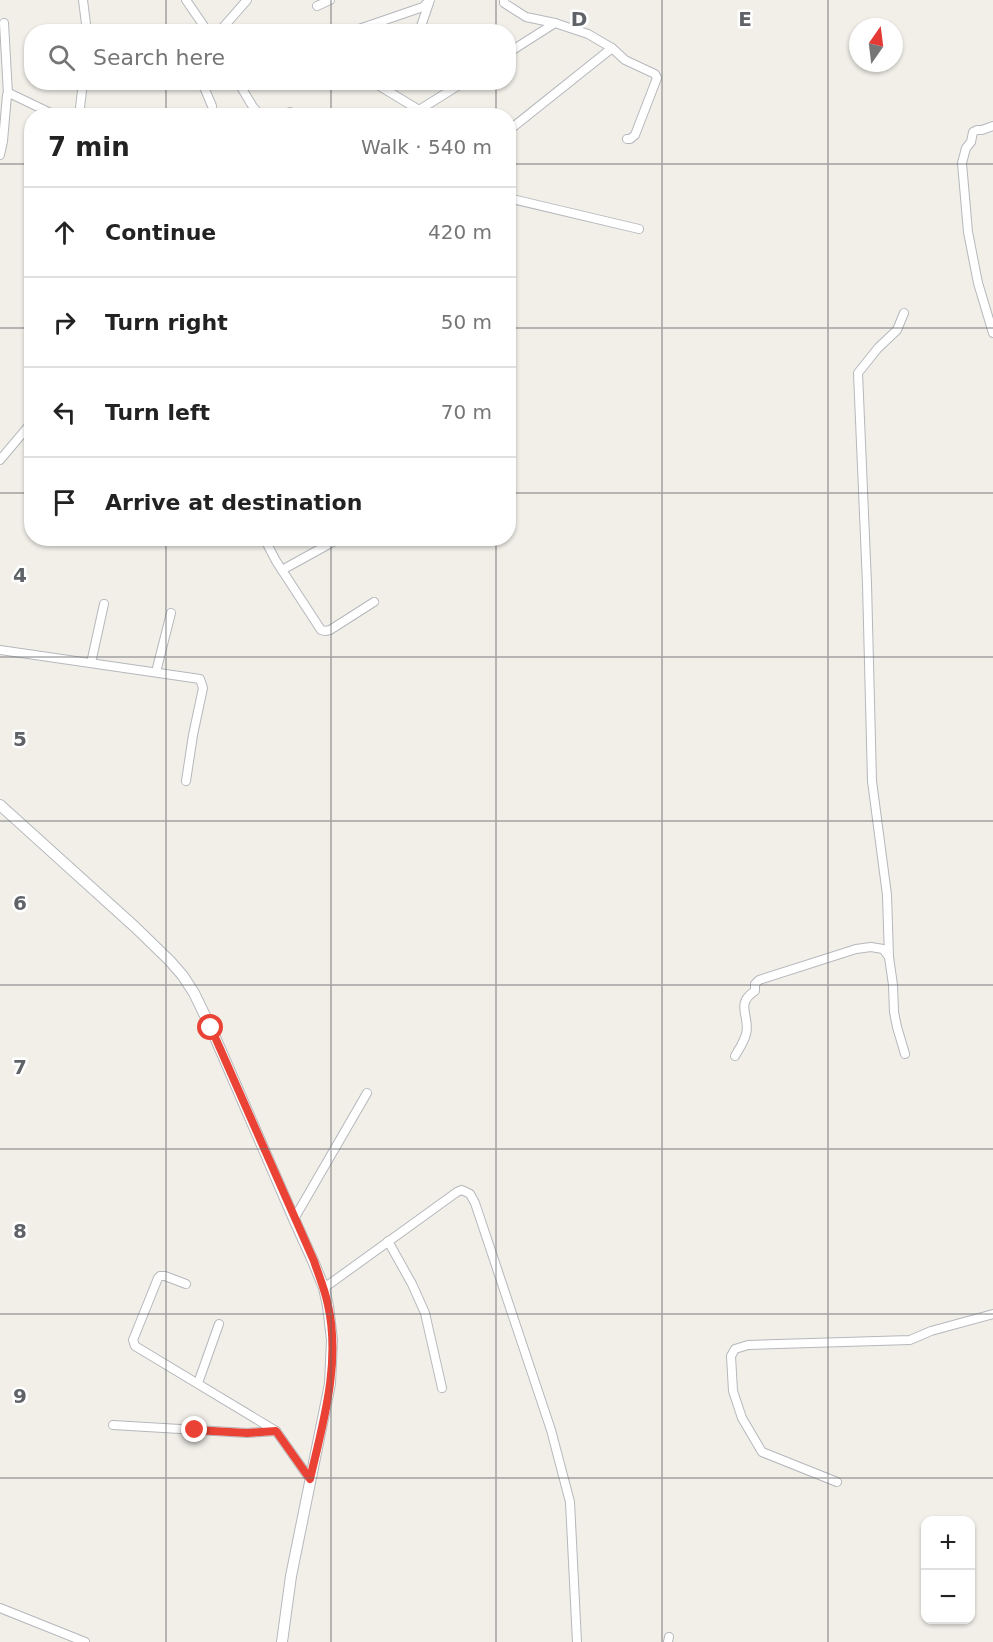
<!DOCTYPE html>
<html lang="en">
<head>
<meta charset="utf-8">
<style>
	body { margin:0; font-family:"DejaVu Sans",sans-serif; background:#f2f2f2; color:#222 }
	.controls { position:absolute; right:18px; bottom:18px; display:grid; overflow:hidden; border-radius:12px; box-shadow:0 2px 4px #0004 }
	.controls button { width:54px; height:54px; display:grid; place-items:center; padding:0; border:0; border-bottom:2px solid #e0e0e0; background:#fff; color:#222; font:30px sans-serif }
	.compass { position:absolute; left:849px; top:18px; width:54px; height:54px; border-radius:50%; background:#fff; box-shadow:0 2px 4px #0004; rotate:14deg }
	.stop { position:absolute; width:18px; height:18px; margin:-14px; border:4px solid #ea4335; border-radius:50%; background:#fff }
	.stop.end { background:#ea4335; border-color:#fff; box-shadow:0 2px 6px #0008 }
	.list { margin:0; padding:0; list-style:none }
	h2 { display:flex; justify-content:space-between; align-items:center; height:78px; margin:0; padding:0 24px; font-size:26px }
	h2 small { font-size:20px; font-weight:400; color:#767676 }
	.list li { display:grid; grid-template-columns:39px 1fr auto; gap:18px; align-items:center; box-sizing:border-box; height:90px; padding:0 24px; border-top:2px solid #e0e0e0 }
	.list b { display:block; font-size:22px; white-space:nowrap }
	.list em { font-size:20px; font-style:normal; color:#767676 }
	.icon { flex:none; width:33px; height:33px; fill:none; stroke:currentColor; stroke-width:2; stroke-linecap:round; stroke-linejoin:round }
	.map { position:relative; flex:none; width:993px; height:1642px; overflow:hidden }
	.search { position:absolute; background:#fff; box-shadow:0 2px 4px #0004; left:24px; top:24px; width:492px; height:66px; display:flex; align-items:center; gap:15px; box-sizing:border-box; padding:0 21px; border-radius:24px; color:#767676; font-size:22px }
	.panel { position:absolute; background:#fff; box-shadow:0 2px 4px #0004; left:24px; top:108px; width:492px; height:438px; border-radius:24px }
	.map>svg:first-child { display:block }
</style>
</head>
<body>
<div class="map">
<svg width="993" height="1642" viewBox="0 0 993 1642">
	<rect width="100%" height="100%" fill="#f1efe8"/>
	<g fill="none" stroke-linecap="round" stroke-linejoin="round">
		<g stroke="#b5b8bc" stroke-width="10">
			<g id="minor">
				<path d="M83 0 87 32"/>
				<path d="M186 0 208 32"/>
				<path d="M504 0V3L526 17 555 23 588 34 612 48 625 60 655 74 657 78 635 135 630 139H627"/>
				<path d="M317 6 330 0"/>
				<path d="M4 23 8 94"/>
				<path d="M219 32 247 0"/>
				<path d="M350 32 423 7 430 0"/>
				<path d="M419 32 429 3"/>
				<path d="M508 53 555 23"/>
				<path d="M209 82 205 84 204 87 212 106"/>
				<path d="M238 82 253 107 261 116"/>
				<path d="M373 82 419 110 464 82"/>
				<path d="M79 116 83 82"/>
				<path d="M284 116 290 112 298 116"/>
				<path d="M993 126 982 130H977L973 132 971 142 966 148 962 163 968 232 978 283 993 333"/>
				<path d="M508 131 612 48"/>
				<path d="M0 155 3 141 7 95 11 94 57 116"/>
				<path d="M508 198 639 229"/>
				<path d="M0 460 32 422"/>
				<path d="M264 538 276 561 321 630 325 631 330 630 374 602"/>
				<path d="M282 570 340 538"/>
				<path d="M0 650 200 679 203 688 193 735 186 781"/>
				<path d="M91 663 104 604"/>
				<path d="M156 672 171 613"/>
				<path d="M889 957 887 895 872 781 867 584 858 373 878 348 897 330 904 313"/>
				<path d="M735 1056C739 1049 744 1042 746 1034 751 1017 734 1004 755 991V984L759 980 856 949 871 947 883 949 889 957 893 985 894 1012 897 1027 905 1054"/>
				<path d="M294 1219 367 1093"/>
				<path d="M388 1241 412 1284 425 1313 442 1388"/>
				<path d="M186 1284 165 1276H160L158 1278 133 1340 135 1346 276 1431 310 1479"/>
				<path d="M324 1288 457 1192 462 1190 470 1194 475 1203 551 1430 570 1502 577 1642"/>
				<path d="M198 1383 219 1324"/>
				<path d="M113 1425 247 1433 276 1431"/>
				<path d="M837 1482 762 1452 742 1418 733 1391 731 1356 735 1349 748 1345 910 1340 931 1331 993 1314"/>
				<path d="M0 1608 85 1642"/>
				<path d="M668 1642 669 1637"/>
			</g>
		</g>
		<g stroke="#b5b8bc" stroke-width="12">
			<path id="tertiary" d="M0 805 135 927 170 961 183 976 194 993 211 1028 294 1219 313 1261 324 1288 328 1306 332 1340 330 1384 291 1576 282 1642"/>
		</g>
		<use href="#minor" stroke="#fff" stroke-width="8"/>
		<use href="#tertiary" stroke="#fff" stroke-width="10"/>
	</g>
	<g fill="none" stroke-linecap="round" stroke-linejoin="round">
		<path stroke="#ea4335" stroke-width="8" d="M195 1430 247 1433 276 1431 310 1479C323 1423 341 1363 328 1305 325 1290 319 1276 314 1261L211 1028"/>
	</g>
	<path fill="none" stroke="#5f6368" stroke-width="1.5" stroke-opacity="0.55" d="M166 0V32M331 0V32M496 0V32M662 0V1642M828 0V1642M166 82V116M331 82V116M496 82V116M0 164H32M508 164H993M0 328H32M508 328H993M0 493H32M508 493H993M166 538V1642M331 538V1642M496 538V1642M0 657H993M0 821H993M0 985H993M0 1149H993M0 1314H993M0 1478H993"/>
	<g font-size="20" text-anchor="middle" font-weight="bold" fill="#5f6368" stroke="#fff" stroke-width="5" stroke-linejoin="round" paint-order="stroke">
		<text x="579" y="26">D</text>
		<text x="745" y="26">E</text>
		<text x="20" y="582">4</text>
		<text x="20" y="746">5</text>
		<text x="20" y="910">6</text>
		<text x="20" y="1074">7</text>
		<text x="20" y="1238">8</text>
		<text x="20" y="1403">9</text>
	</g>
</svg>
<div class="controls">
<button>+</button>
<button>−</button>
</div>
<svg class="compass" viewBox="-18 -18 36 36"><path d="M0-13l5 13h-10z" fill="#e53935"/><path d="M0 13l5-13h-10z" fill="#767676"/></svg>
<div class="stop" style="left:211px;top:1028px"></div>
<div class="stop end" style="left:195px;top:1430px"></div>
<div class="search"><svg class="icon" aria-label="search" viewBox="0 0 24 24"><circle cx="10" cy="10" r="6"/><path d="M15 15l6 6"/></svg>Search here</div>
<section class="panel">
<h2>7 min<small>Walk · 540 m</small></h2>
<ul class="list">
<li><svg class="icon" aria-label="ahead" viewBox="0 0 24 24"><path d="M12 20V5M6 11l6-6 6 6"/></svg><div><b>Continue</b></div><em>420 m</em></li>
<li><svg class="icon" aria-label="right" viewBox="0 0 24 24"><path d="M7 20v-9h11M14 6l5 5-5 5"/></svg><div><b>Turn right</b></div><em>50 m</em></li>
<li><svg class="icon" aria-label="left" viewBox="0 0 24 24"><path d="M17 20v-9H6M10 6l-5 5 5 5"/></svg><div><b>Turn left</b></div><em>70 m</em></li>
<li><svg class="icon" aria-label="arrive" viewBox="0 0 24 24"><path d="M6 21V4h12l-3 4 3 4H6"/></svg><div><b>Arrive at destination</b></div></li>
</ul>
</section>
</div>
</body>
</html>
